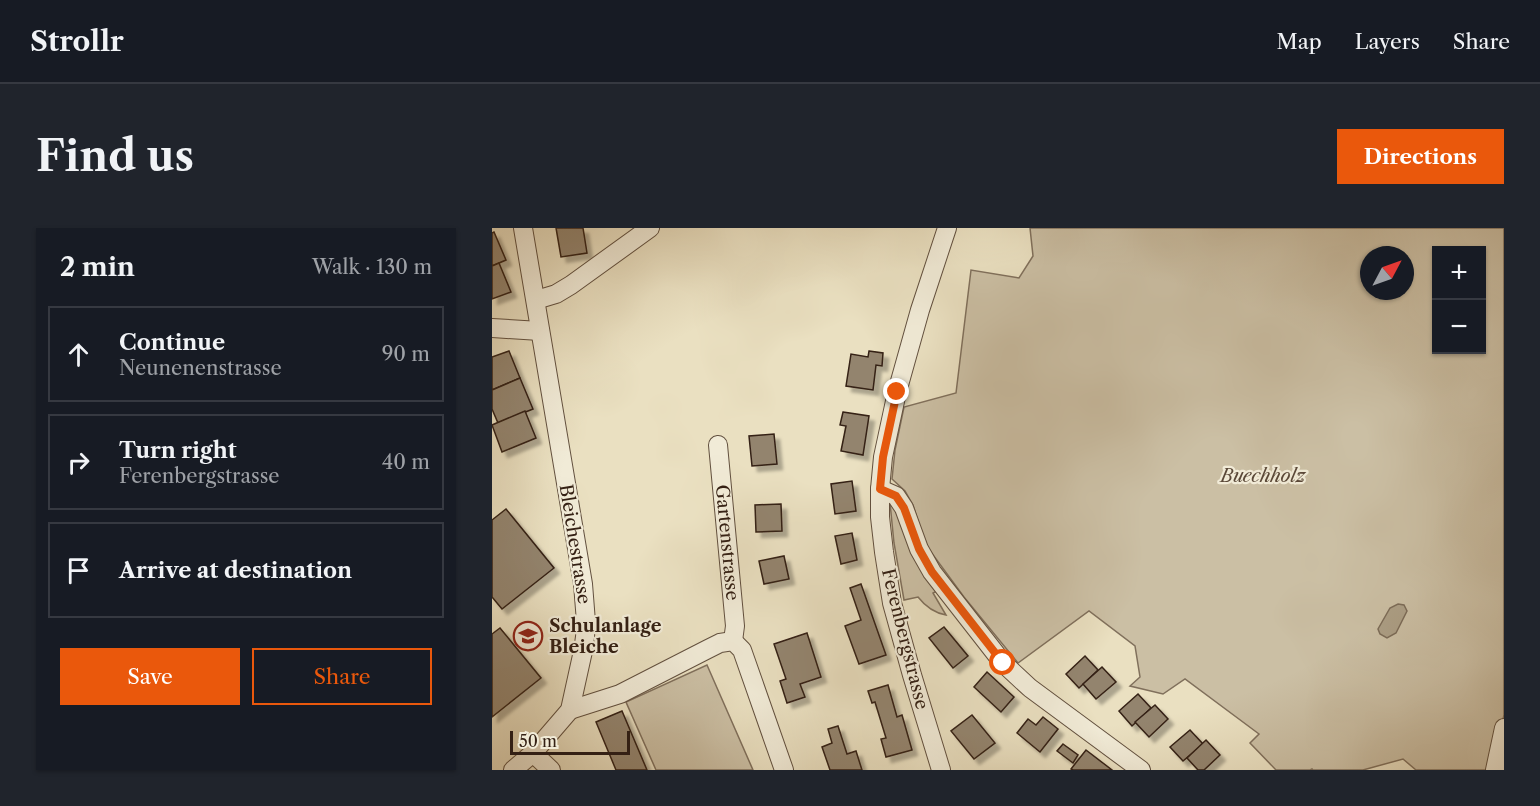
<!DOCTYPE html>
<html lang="en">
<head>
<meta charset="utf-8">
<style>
	body { margin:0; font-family:"Libre Caslon Text",serif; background:#20242c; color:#f1f3f6 }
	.controls { position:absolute; right:18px; top:18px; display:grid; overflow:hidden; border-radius:0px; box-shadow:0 2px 4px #0004 }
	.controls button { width:54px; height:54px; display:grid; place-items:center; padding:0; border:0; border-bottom:2px solid #363941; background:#171b24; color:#f1f3f6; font:30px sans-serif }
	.compass { position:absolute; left:868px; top:18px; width:54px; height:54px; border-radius:50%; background:#171b24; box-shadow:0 2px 4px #0004; rotate:49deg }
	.scale { position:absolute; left:18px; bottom:15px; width:120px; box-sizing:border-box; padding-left:6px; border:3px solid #342014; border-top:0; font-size:16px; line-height:21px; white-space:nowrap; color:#342014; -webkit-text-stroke:4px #f1ebd7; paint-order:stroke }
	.stop { position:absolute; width:18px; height:18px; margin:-14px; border:4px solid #ea580c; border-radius:50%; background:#fff }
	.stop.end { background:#ea580c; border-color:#fff; box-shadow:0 2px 6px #0008 }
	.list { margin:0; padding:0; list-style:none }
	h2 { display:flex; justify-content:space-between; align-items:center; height:78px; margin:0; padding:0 24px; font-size:26px }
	h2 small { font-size:20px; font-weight:400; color:#9ea1a6 }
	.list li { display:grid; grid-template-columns:39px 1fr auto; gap:18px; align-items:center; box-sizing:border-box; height:96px; margin:0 12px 12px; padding:0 12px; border:2px solid #363941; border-radius:0px }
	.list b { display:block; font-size:22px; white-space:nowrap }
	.list p { margin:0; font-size:20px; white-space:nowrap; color:#9ea1a6 }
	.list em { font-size:20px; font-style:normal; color:#9ea1a6 }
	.actions { display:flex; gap:12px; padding:18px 24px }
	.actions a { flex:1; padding:14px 0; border:2px solid #ea580c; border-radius:0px; text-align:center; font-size:21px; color:#ea580c }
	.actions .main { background:#ea580c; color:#fff }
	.icon { flex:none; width:33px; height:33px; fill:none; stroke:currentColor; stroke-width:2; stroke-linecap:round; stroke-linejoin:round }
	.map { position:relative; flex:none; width:1012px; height:542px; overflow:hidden; border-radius:0px }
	header { display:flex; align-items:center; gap:36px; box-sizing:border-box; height:84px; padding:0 30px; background:#171b24; border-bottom:2px solid #363941 }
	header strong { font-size:28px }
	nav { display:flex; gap:33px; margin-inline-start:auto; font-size:21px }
	.intro { display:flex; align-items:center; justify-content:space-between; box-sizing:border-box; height:144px; padding:0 36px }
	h1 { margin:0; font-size:42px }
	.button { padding:15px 27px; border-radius:0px; background:#ea580c; color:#fff; font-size:21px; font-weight:700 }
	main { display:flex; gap:36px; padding:0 36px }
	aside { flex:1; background:#171b24; border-radius:0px; box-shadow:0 2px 4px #0004 }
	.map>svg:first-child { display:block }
</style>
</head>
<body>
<header>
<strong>Strollr</strong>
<nav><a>Map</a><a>Layers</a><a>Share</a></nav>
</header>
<div class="intro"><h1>Find us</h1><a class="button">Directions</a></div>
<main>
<aside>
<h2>2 min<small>Walk · 130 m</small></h2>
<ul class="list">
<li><svg class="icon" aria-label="ahead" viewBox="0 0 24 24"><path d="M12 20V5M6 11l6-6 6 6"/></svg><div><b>Continue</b><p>Neunenenstrasse</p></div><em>90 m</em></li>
<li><svg class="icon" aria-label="right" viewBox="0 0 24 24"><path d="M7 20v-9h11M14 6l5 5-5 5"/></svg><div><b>Turn right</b><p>Ferenbergstrasse</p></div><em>40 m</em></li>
<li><svg class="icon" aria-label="arrive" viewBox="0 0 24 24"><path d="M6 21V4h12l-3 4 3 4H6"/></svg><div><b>Arrive at destination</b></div></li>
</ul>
<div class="actions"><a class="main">Save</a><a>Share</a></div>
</aside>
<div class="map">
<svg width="1012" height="542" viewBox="0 0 1012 542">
	<defs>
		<filter id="shadow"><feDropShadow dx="5.5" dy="5.5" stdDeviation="1.5" flood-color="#0004"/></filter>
	</defs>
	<rect width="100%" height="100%" fill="#eae0c1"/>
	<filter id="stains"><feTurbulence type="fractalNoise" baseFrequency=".00333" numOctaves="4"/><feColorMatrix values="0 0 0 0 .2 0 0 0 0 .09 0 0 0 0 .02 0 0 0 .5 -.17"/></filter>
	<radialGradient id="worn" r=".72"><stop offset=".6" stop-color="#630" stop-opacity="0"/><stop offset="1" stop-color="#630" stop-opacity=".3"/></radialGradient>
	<g fill="#cbbfa4" stroke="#80705c" stroke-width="1.5" fill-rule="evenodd">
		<path d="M538 0H1012V487L1000 542H924L911 531 871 542H821L820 541 818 542H784L758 515 767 506 693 451 671 466 638 458 648 449 643 418 597 383 526 435 472 369 433 316 421 277 413 263 400 251 403 222 412 179 464 165 479 42 527 50 541 28ZM945 22H990V122H945ZM877 27H913V63H877Z"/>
		<path d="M398 275 403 277 445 363 441 365 454 387C443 385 433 378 426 369L412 372 402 315Z"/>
		<path d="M215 437 261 542H164L134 474Z"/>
	</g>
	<path fill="#ac9f86" stroke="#7c6c58" stroke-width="1.5" d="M906 376 912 377 915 383 904 405 895 410 888 406 886 401 898 380Z"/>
	<g fill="#93846e" stroke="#342014" stroke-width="1.5" filter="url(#shadow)">
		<path d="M64 0H91L95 25 69 29Z"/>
		<path d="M2 4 14 32 0 38V5Z"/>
		<path d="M7 35 19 64 0 71V38Z"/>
		<path d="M17 123 28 150 0 162V129Z"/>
		<path d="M377 123 391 125 390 138 384 137 381 162 354 158 359 126 376 129Z"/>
		<path d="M28 150 41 181 6 195 0 181V162Z"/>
		<path d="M33 183 44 210 10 224 0 197Z"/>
		<path d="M351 184 377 188 371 227 349 223 354 198 348 197Z"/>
		<path d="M282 206 285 236 260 238 257 208Z"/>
		<path d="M360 253 364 283 343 286 339 256Z"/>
		<path d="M289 276 290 303 264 304 263 277Z"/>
		<path d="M14 281 62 340 10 381 0 369V292Z"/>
		<path d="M360 305 365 332 349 336 343 308Z"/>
		<path d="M292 328 297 351 272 356 267 333Z"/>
		<path d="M369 356 394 427 367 436 353 398 369 392 358 360Z"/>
		<path d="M452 399 476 428 461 440 437 410Z"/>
		<path d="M8 400 49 450 0 489V406Z"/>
		<path d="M315 405 329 449 308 456 313 469 295 475 288 453 294 451 282 416Z"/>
		<path d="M593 428 606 442 587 460 574 446Z"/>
		<path d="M610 439 624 454 604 471 591 456Z"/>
		<path d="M495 444 522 469 509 484 482 459Z"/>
		<path d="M396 457 405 489 410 487 420 522 394 529 389 511 394 510 383 474 380 475 376 463Z"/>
		<path d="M646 466 659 480 640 498 627 483Z"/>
		<path d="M663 477 676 491 657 509 643 494Z"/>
		<path d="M130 483 155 542H124L104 494Z"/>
		<path d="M480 487 503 515 482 531 459 503Z"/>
		<path d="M551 489 566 501 548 524 525 505 536 491 544 497Z"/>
		<path d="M346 498 355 526 364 523 370 542H338L330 519 340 515 336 501Z"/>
		<path d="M698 502 711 516 691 533 678 519Z"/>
		<path d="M714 512 728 527 712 542H706L695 530Z"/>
		<path d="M571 516 586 527 581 535 565 523Z"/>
		<path d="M594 522 620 542H581L579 541Z"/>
	</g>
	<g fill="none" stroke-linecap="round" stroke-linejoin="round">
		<g stroke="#62503f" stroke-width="20">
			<g id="minor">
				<path d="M44 72 64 66 79 57 158 0"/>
				<path d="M0 100 48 103"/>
				<path id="s1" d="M226 217 243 398 241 413"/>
				<path d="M388 261 404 268 412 280 427 321 440 344 511 435 538 460 649 542"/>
				<path d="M78 482 128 466 216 421 228 415 241 413 250 422 292 542"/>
				<path d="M41 525 59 542"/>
				<path d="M21 542 41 525 78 482 91 423 93 409 94 394 91 356 31 0"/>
				<path d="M449 542 420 447 400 375 392 324 388 289V261L391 229 405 164 428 82 455 0"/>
				<path d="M1003 542 1012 500"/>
			</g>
		</g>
		<use href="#minor" stroke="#f1ebd7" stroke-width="18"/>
	</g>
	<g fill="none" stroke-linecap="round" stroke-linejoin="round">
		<path stroke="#ea580c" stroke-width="8" d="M405 164 391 229 388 261 404 268 412 280 427 321 440 344 511 435"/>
	</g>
	<defs>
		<g id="school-ring" transform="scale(1.5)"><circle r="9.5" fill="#f1ebd7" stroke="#8f2418" stroke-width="1.5"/><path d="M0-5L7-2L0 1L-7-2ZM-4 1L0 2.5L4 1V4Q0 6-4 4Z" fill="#8f2418"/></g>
	</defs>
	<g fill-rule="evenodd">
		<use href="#school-ring" x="36" y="408"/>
	</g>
	<g text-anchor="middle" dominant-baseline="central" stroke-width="4.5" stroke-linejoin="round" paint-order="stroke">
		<g font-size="18" font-style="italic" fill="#5a4838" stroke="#f1ebd7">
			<text x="771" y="248">Buechholz</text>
		</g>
		<g font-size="18" fill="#342014" stroke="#f1ebd7">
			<text stroke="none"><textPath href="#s1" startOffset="98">Gartenstrasse</textPath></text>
			<text transform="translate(83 316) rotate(81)">Bleichestrasse</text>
			<text transform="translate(413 411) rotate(76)">Ferenbergstrasse</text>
		</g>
		<g font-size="18" font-weight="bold" fill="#342014" stroke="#f1ebd7" text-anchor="start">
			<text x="57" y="398">Schulanlage<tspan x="57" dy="21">Bleiche</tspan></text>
		</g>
	</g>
	<rect width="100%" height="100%" filter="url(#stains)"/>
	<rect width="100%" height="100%" fill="url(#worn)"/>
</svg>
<div class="controls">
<button>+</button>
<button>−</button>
</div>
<svg class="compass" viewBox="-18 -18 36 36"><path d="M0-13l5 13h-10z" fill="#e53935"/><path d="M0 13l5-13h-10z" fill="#9ea1a6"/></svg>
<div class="scale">50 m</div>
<div class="stop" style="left:511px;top:435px"></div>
<div class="stop end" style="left:405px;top:164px"></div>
</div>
</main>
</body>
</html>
